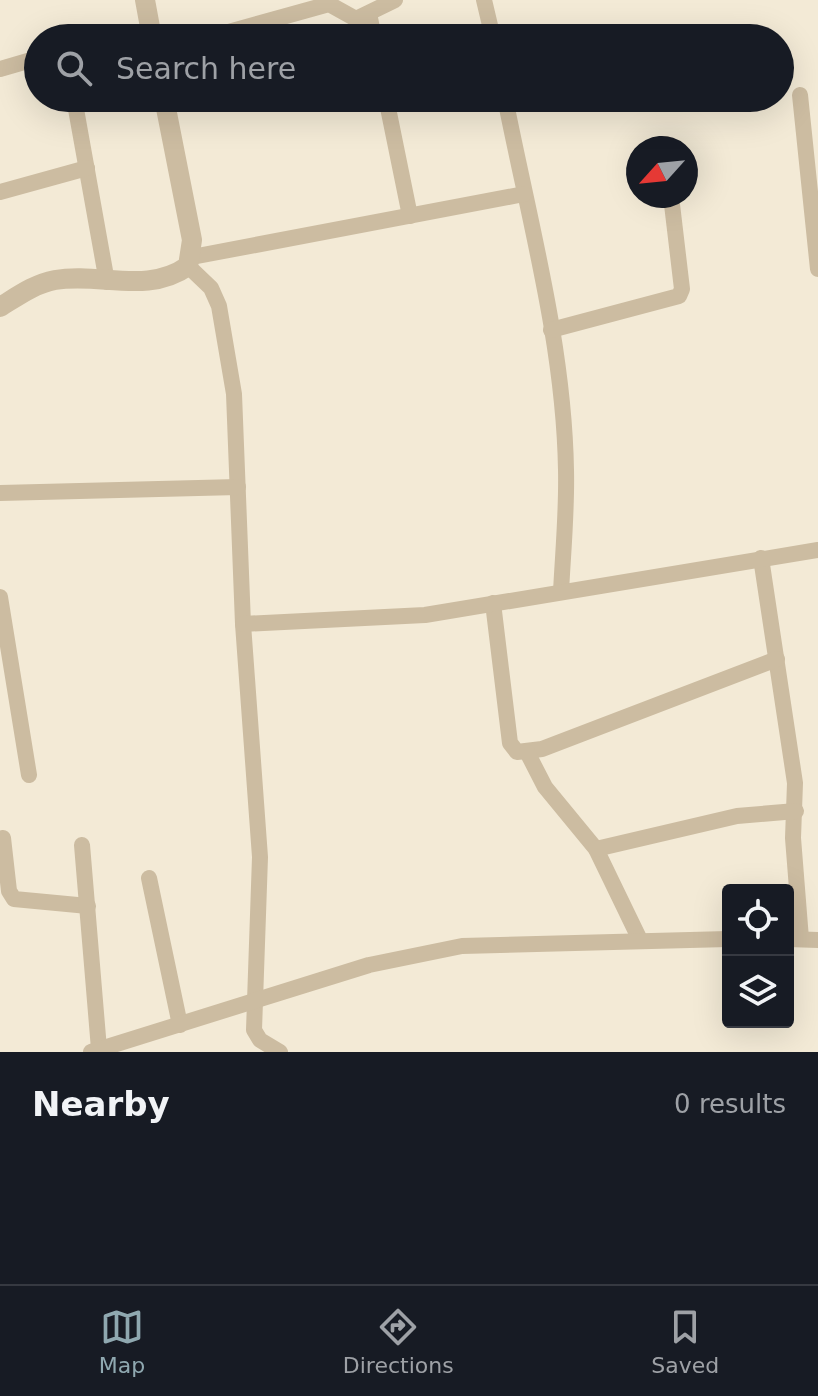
<!DOCTYPE html>
<html lang="en">
<head>
<meta charset="utf-8">
<style>
	body { margin:0; font-family:"DejaVu Sans",sans-serif; background:#20242c; color:#f1f3f6 }
	.controls { position:absolute; right:24px; bottom:24px; display:grid; overflow:hidden; border-radius:8px; box-shadow:0 8px 32px #0002 }
	.controls button { width:72px; height:72px; display:grid; place-items:center; padding:0; border:0; border-bottom:2px solid #363941; background:#171b24; color:#f1f3f6; font:40px sans-serif }
	.compass { position:absolute; left:626px; top:136px; width:72px; height:72px; border-radius:50%; background:#171b24; box-shadow:0 8px 32px #0002; rotate:243deg }
	.list { margin:0; padding:0; list-style:none }
	h2 { display:flex; justify-content:space-between; align-items:center; height:104px; margin:0; padding:0 32px; font-size:34px }
	h2 small { font-size:26px; font-weight:400; color:#9ea1a6 }
	.icon { flex:none; width:44px; height:44px; fill:none; stroke:currentColor; stroke-width:2; stroke-linecap:round; stroke-linejoin:round }
	.map { position:relative; flex:none; width:818px; height:1052px; overflow:hidden }
	.search { position:absolute; background:#171b24; box-shadow:0 8px 32px #0002; left:24px; right:24px; top:24px; height:88px; display:flex; align-items:center; gap:20px; box-sizing:border-box; padding:0 28px; border-radius:44px; color:#9ea1a6; font-size:30px }
	.sheet { height:232px; background:#171b24 }
	nav { display:flex; justify-content:space-around; align-items:center; box-sizing:border-box; height:112px; border-top:2px solid #363941; background:#171b24; font-size:22px; color:#9ea1a6 }
	nav a { display:grid; justify-items:center; gap:4px }
	nav .on { color:#8fa8b0 }
	.map>svg:first-child { display:block }
</style>
</head>
<body>
<div class="map">
<svg width="818" height="1052" viewBox="0 0 818 1052">
	<rect width="100%" height="100%" fill="#f3ead6"/>
	<g fill="none" stroke-linecap="round" stroke-linejoin="round">
		<g stroke="#ccbca1" stroke-width="16">
			<path d="M484 0 493 38"/>
			<path d="M369 13 374 38"/>
			<path d="M207 38 329 4 356 19 395 0"/>
			<path d="M0 69 38 58"/>
			<path d="M800 95 818 269"/>
			<path d="M74 98 107 282"/>
			<path d="M386 98 410 216"/>
			<path d="M505 98C529 220 564 345 566 470 567 511 563 552 561 592"/>
			<path d="M666 144V148"/>
			<path d="M0 192 87 168"/>
			<path d="M192 257 524 194"/>
			<path d="M188 266 211 288 219 306 234 394 243 624 260 857 254 1030 260 1040 280 1052"/>
			<path d="M551 330 679 296 682 289 671 196"/>
			<path d="M0 493 238 487"/>
			<path d="M761 558 795 783 793 838 801 939"/>
			<path d="M0 597 29 775"/>
			<path d="M493 603 510 743 517 752 542 749 777 659"/>
			<path d="M243 624 425 615 818 550"/>
			<path d="M527 752 545 787 596 849 640 940"/>
			<path d="M3 838 9 891 14 899 88 906"/>
			<path d="M82 845 99 1049"/>
			<path d="M596 849 737 816 796 811"/>
			<path d="M149 878 180 1025"/>
			<path d="M788 939 818 940"/>
			<path d="M91 1052 369 965 462 946 728 939"/>
		</g>
		<g stroke="#ccbca1" stroke-width="20">
			<path d="M145 0 152 38"/>
			<path d="M0 307C18 296 34 284 55 280 100 272 147 295 188 266L192 240 164 98"/>
		</g>
	</g>
</svg>
<div class="controls">
<button><svg class="icon" aria-label="locate" viewBox="0 0 24 24"><circle cx="12" cy="12" r="6"/><path d="M12 2v4M12 18v4M2 12h4M18 12h4"/></svg></button>
<button><svg class="icon" aria-label="layers" viewBox="0 0 24 24"><path d="M12 4l9 5-9 5-9-5zM3 14l9 5 9-5"/></svg></button>
</div>
<svg class="compass" viewBox="-18 -18 36 36"><path d="M0-13l5 13h-10z" fill="#e53935"/><path d="M0 13l5-13h-10z" fill="#9ea1a6"/></svg>
<div class="search"><svg class="icon" aria-label="search" viewBox="0 0 24 24"><circle cx="10" cy="10" r="6"/><path d="M15 15l6 6"/></svg>Search here</div>
</div>
<section class="sheet">
<h2>Nearby<small>0 results</small></h2>
<ul class="list">
</ul>
</section>
<nav>
<a class="on"><svg class="icon" aria-label="map" viewBox="0 0 24 24"><path d="M3 6l6-2 6 2 6-2v14l-6 2-6-2-6 2zM9 4v14M15 6v14"/></svg>Map</a>
<a><svg class="icon" aria-label="directions" viewBox="0 0 24 24"><path d="M12 3l9 9-9 9-9-9zM9 14v-3h6M13 9l2 2-2 2"/></svg>Directions</a>
<a><svg class="icon" aria-label="saved" viewBox="0 0 24 24"><path d="M7 4h10v16l-5-4-5 4z"/></svg>Saved</a>
</nav>
</body>
</html>
